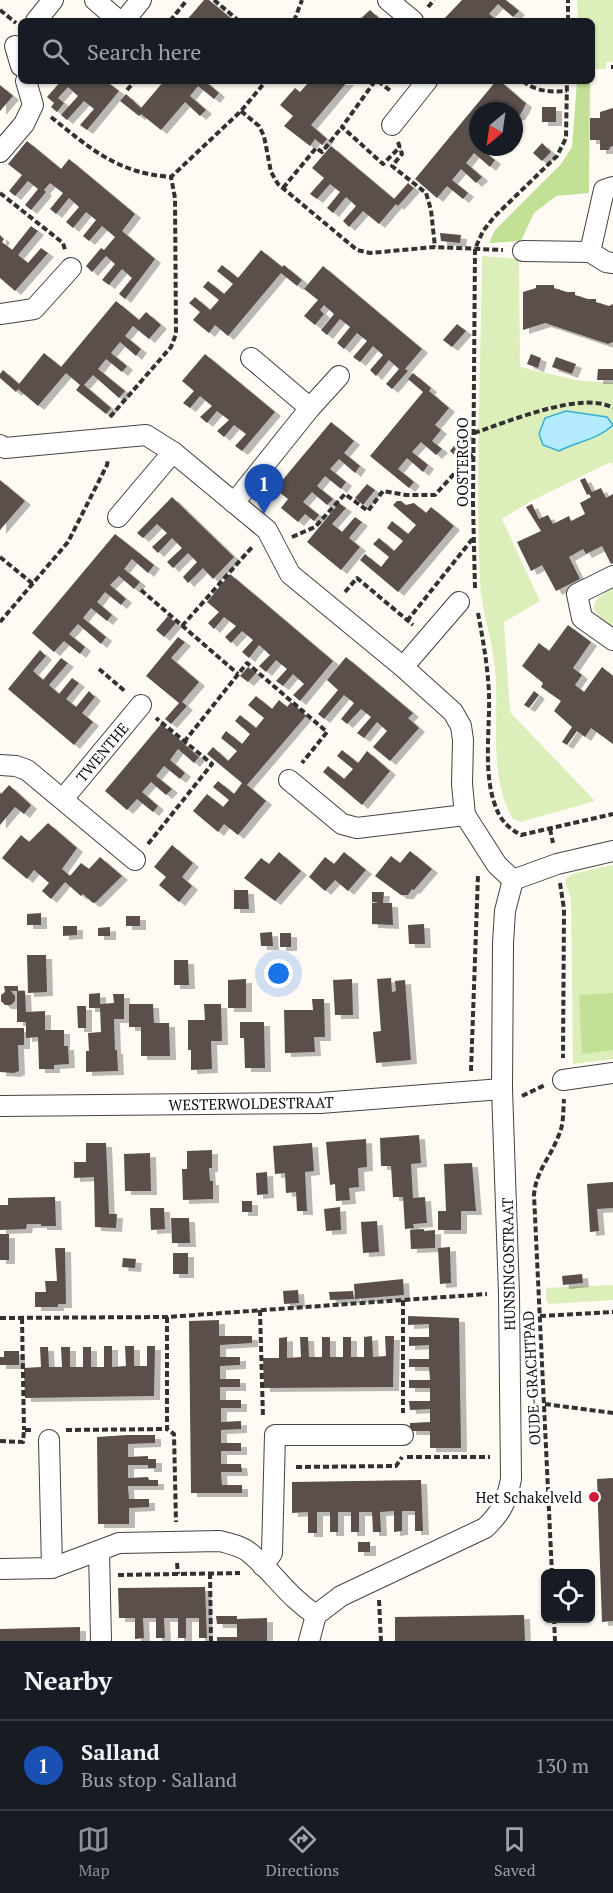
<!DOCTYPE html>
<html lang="en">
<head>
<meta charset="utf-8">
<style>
	body { margin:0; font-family:"PT Serif",serif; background:#242831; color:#f1f3f6 }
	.controls { position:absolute; right:18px; bottom:18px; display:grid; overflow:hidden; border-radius:9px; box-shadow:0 2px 4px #0004 }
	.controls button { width:54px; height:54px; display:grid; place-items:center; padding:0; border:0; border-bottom:2px solid #363941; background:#171b24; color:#f1f3f6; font:30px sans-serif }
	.compass { position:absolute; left:469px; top:102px; width:54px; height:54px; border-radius:50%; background:#171b24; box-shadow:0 2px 4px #0004; rotate:209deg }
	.you { position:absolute; left:279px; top:974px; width:21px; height:21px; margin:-15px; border:4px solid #fff; border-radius:50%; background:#1a73e8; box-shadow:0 0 0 9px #1a73e833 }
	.badge { display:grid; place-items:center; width:39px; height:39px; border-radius:50%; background:#8c9099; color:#fff; font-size:20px; font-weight:700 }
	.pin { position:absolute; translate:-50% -50px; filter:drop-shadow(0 2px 3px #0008) }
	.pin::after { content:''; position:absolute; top:32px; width:21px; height:18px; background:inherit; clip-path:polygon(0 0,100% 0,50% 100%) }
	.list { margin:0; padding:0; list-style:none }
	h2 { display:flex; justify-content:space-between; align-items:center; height:78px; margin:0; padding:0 24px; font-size:26px }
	h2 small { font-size:20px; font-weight:400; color:#9ea1a6 }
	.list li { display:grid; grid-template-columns:39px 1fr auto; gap:18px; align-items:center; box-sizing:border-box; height:90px; padding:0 24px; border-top:2px solid #363941 }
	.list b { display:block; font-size:22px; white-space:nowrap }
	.list p { margin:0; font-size:20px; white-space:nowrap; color:#9ea1a6 }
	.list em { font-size:20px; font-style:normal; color:#9ea1a6 }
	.icon { flex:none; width:33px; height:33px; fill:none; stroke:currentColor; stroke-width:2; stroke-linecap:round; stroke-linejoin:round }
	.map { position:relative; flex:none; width:613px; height:1641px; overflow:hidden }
	.search { position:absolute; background:#171b24; box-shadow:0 2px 4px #0004; left:18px; right:18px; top:18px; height:66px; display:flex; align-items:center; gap:15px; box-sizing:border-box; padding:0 21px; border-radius:9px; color:#9ea1a6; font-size:22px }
	.sheet { height:168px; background:#171b24 }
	nav { display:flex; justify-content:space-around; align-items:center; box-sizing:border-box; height:84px; border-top:2px solid #363941; background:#171b24; font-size:16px; color:#9ea1a6 }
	nav a { display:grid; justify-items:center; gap:3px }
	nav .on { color:#8c9099 }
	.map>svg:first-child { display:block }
</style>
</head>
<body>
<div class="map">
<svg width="613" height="1641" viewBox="0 0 613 1641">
	<defs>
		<filter id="shadow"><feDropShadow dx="6" dy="4" stdDeviation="0" flood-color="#0004"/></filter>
	</defs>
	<rect width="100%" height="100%" fill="#fffbf4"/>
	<g fill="#dceeb9">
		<path d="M577 0H613V62H606V69H592V21H578Z"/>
		<path d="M482 256 519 259 520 367 581 381 613 383V466L611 462 531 501 502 519 540 601 504 622 510 712 595 801 520 822 513 819C487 773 500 719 495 668 492 639 482 612 480 583 475 474 481 365 482 256Z"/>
		<path d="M613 588V627C589 611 586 603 613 588Z"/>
		<path d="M613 865V1059L573 1064 571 899 565 880 572 874Z"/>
		<path d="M613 1285V1300L549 1304 546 1301V1288Z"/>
	</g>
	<g fill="#c2e196">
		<path d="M577 81H590L589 193 556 196 534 213 521 241 489 243 495 230 561 164 572 147Z"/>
		<path d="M613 993V1050L582 1054 579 995Z"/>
	</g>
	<path fill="#b3eafc" stroke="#33aeda" stroke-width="1.5" d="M566 411 607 417 613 425C599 439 576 442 559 451L543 445 539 434 545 418Z"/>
	<g fill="#5a4f4b" filter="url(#shadow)">
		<path d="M204 0H209L234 21H186Z"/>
		<path d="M462 0H506L519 11 513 17 498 4 489 14 498 21H442Z"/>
		<path d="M370 10 382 21H358Z"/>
		<path d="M61 81H106L119 91 87 130 80 125 94 109 84 101 67 120 61 115 78 96 68 87 58 98 64 103 57 112 51 107 54 103 47 97Z"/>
		<path d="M164 81H205L219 93 214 99 198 86 190 96 206 110 200 116 185 102 161 130 141 114 139 116 120 101 126 94 141 108Z"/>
		<path d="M310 81H348L311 125 327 139 322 145 315 139 310 146 284 126 293 116 280 105 295 88 300 92Z"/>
		<path d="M496 81H500L523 101 526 103 523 110 519 116 514 117V111H478V147L495 160 490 167 474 153 466 163 482 177 476 183 461 169 452 180 468 193 463 199 447 186 437 198 415 179Z"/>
		<path d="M0 85 13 96 0 111Z"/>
		<rect x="542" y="107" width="14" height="15"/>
		<path d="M613 108V146L610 147 609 150H600V140H590V118H600V112Z"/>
		<path d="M27 141 61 169 69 159 135 214 122 231 155 259 125 299 119 294 132 278 122 269 109 285 102 280 115 264 106 256 92 272 86 266 101 248 104 250 115 237 102 226 89 241 83 236 96 220 86 212 73 228 66 222 79 207 69 198 56 214 50 209 63 193 50 183 44 190 46 192 31 210 25 205 38 189 28 181 15 196 9 191 22 175 8 164Z"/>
		<path d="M542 143 551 152 542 161 533 153Z"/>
		<path d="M331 146 394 199 408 183 414 188 398 206 396 204 379 224 363 211 349 227 343 221 356 206 346 197 333 213 327 208 340 192 330 184 317 199 310 194 324 178 312 168Z"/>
		<path d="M31 226 38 231 18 255 28 263 41 248 48 253 15 291 0 278V235L4 239 2 242 12 250Z"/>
		<path d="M440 233 461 235 460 243 441 241Z"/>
		<path d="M261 250 282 267 284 265 302 280 297 286 281 273 228 336 215 325 209 333 193 320 200 312 189 303 195 297 210 310 219 300 203 287 208 281 224 294 233 284 217 271 222 265 238 278Z"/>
		<path d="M323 266 422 349 405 369 408 371 392 389 386 384 399 369 389 360 376 376 370 370 383 355 373 346 360 362 353 357 367 341 357 333 344 349 337 343 350 327 340 319 327 335 321 330 334 314 324 305 320 310 324 314 315 325 304 316 318 300 304 289Z"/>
		<path d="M536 285H554V288L567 292H575V295L588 299H596V302L609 306 613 304V342L608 344 545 323 523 330V292L536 288Z"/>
		<path d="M116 301 139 320 146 312 161 325 149 339 133 326 125 336 141 349 136 356 120 342 111 353 127 366 122 372 106 359 98 369 125 391 119 398 93 375 84 385 111 408 106 414 76 390 80 385 66 373 38 406 18 389 16 392 0 378V374L3 370 19 384 44 353 61 367Z"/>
		<path d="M457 324 466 331 452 347 443 340Z"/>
		<path d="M205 354 275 412 242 451 235 446 246 434 234 425 224 437 217 431 229 420 217 411 207 423 200 417 212 406 200 396 190 408 183 403 194 391 182 381Z"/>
		<path d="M531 354 541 358 538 368 527 364Z"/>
		<path d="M556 357 576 364 572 374 552 367Z"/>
		<path d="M598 369H613V380H597Z"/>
		<path d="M413 373 431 388 429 391 449 408 435 425 441 430 432 441 442 449 436 455 421 442 412 452 428 465 423 472 407 458 398 469 414 482 409 488 370 456 423 392 408 379Z"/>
		<path d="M331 422 354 441 344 453 360 466 355 473 339 459 330 469 346 482 341 489 325 476 317 486 333 499 327 505 312 492 303 502 319 515 314 521 305 514 298 522 281 508 288 499 275 489Z"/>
		<path d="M462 430 469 435 463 443 456 438Z"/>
		<path d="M457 442 468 452 460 460 450 451Z"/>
		<path d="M585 478 592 492 601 488 606 498 613 494V563L611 564 602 546 586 554 583 549 569 557 580 579 556 591 542 565 531 571 517 542 541 531 526 507 532 504 539 519 548 515 553 524 569 516 571 521 585 514 580 503 591 497 589 494 587 495 580 480Z"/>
		<path d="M0 480 25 501 0 530Z"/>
		<path d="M367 484 375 490 363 505 355 498Z"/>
		<path d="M172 497 234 557 213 579 203 568 188 583 183 577 197 562 188 553 173 568 167 562 182 548 172 538 158 553 152 547 167 533 157 524 143 538 137 533Z"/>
		<path d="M397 501H401L406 505 414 503 426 513 431 507 454 526 398 592 360 560 365 554 381 567 389 557 373 544 379 538 394 551 403 541 387 528 392 521 408 534 416 525 393 505Z"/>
		<path d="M339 503 346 508 332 524 342 532 355 517 362 522 349 538 360 547 341 570 307 542Z"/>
		<path d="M115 534 154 565 148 573 132 559 124 569 140 582 134 589 119 576 110 585 126 599 121 605 105 592 97 602 112 615 107 621 91 608 83 618 106 637 101 644 78 624 69 634 85 647 80 654 64 641 54 652 32 633Z"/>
		<path d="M230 574 333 661 300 701 293 695 304 684 293 674 283 686 276 681 287 669 276 660 266 672 259 666 270 655 259 645 249 658 242 652 253 640 242 631 231 643 225 637 236 626 224 617 214 629 208 623 219 612 207 602Z"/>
		<path d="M168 616 176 623 164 637 156 630Z"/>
		<path d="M568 625 591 642 573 668 582 675 575 685 584 692 602 667 613 676V744L591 728 585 737 577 731 567 745 562 742 572 727 554 711 561 701 541 687 543 683 522 666 539 643 549 651Z"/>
		<path d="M178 637 185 642 171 658 199 682 182 702 187 706 171 724 165 719 179 703 146 676Z"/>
		<path d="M40 650 46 656 33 671 43 680 61 658 68 663 49 685 59 694 72 678 79 683 66 699 76 707 89 691 95 697 82 713 93 722 74 745 8 689Z"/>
		<path d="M346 657 413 713 408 718 419 728 390 761 373 747 387 731 377 722 364 738 357 733 371 717 361 709 347 724 341 719 354 703 344 695 324 719 318 714 338 690 327 680Z"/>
		<path d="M248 667 256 673 248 682 240 676Z"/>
		<path d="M534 691 539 695 529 708 524 705Z"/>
		<path d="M256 696 272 709 279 700 287 707 291 702 306 716 247 785 266 801 238 835 224 824 218 832 193 811 207 794 223 807 229 800 213 787 218 781 234 794 242 783 207 754 213 747 228 761 237 751 221 738 226 731 242 744 250 734 235 721 240 715 256 728 264 718 248 705Z"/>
		<path d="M161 724 199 757 194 763 178 749 170 760 185 773 180 779 164 766 156 776 172 789 166 795 151 782 142 792 158 806 153 812 137 799 127 810 105 791Z"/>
		<path d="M342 750 358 763 367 751 390 771 362 805 323 772 328 766 344 779 353 769 337 756Z"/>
		<path d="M9 785 31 805 24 814 15 807 0 825V792L1 794Z"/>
		<path d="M48 823 77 848 62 869 70 876 81 863 89 869 100 857 122 876 96 902 93 903 83 894 81 896 65 882 51 899 42 891 49 883 34 870 27 879 2 858 21 835 29 842Z"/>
		<path d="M172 845 193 863 182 877 192 886 179 902 159 885 166 877 154 867Z"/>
		<path d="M410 851 432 869 414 890 412 889 408 895H401L375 876 391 856 400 863Z"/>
		<path d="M279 852 301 871 275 901 244 878 261 858 269 864Z"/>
		<path d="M344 852 366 870 348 891 335 880 325 891 309 877 325 857 334 864Z"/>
		<path d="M234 890H248L249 909H234Z"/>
		<path d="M372 892H384L383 903H392L393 925 372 924V903H379L372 902Z"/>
		<path d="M41 913V925H27V914Z"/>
		<rect x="126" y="916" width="14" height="10"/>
		<path d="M424 924 425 944H409L408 925Z"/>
		<path d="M63 926H77V935L63 936Z"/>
		<path d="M110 927V936H98V928Z"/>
		<path d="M272 932 273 946H261L260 933Z"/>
		<rect x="280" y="933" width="11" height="14"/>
		<path d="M27 955H46L47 992 28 993Z"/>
		<path d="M174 960H188L189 985H174Z"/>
		<path d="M391 978 392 992 396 991 395 981 405 980 411 1060 376 1063 373 1032 381 1031 377 979Z"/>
		<path d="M246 979V1008H228V980Z"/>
		<path d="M352 979 353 1015H335L333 980Z"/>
		<path d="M4 986H18V991H25L26 1012 45 1011V1030H64V1046H68L69 1064 54 1065V1069H39L38 1037 26 1038V1022H17V991H11L15 996V1001L11 1005H5L1 1001V995L5 992Z"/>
		<path d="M100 993V1004L114 1003 113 994H124V1019H114L115 1050H117L118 1071 86 1072V1051H89L88 1033 101 1032 100 1008H89V994Z"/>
		<path d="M312 999H324L325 1037H314L315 1052 285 1053 284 1010H313Z"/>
		<path d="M129 1004H153L154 1023H169L170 1056H141V1027H129Z"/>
		<path d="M204 1004H221L222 1041H211L212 1069 191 1070V1050H188V1020H205Z"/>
		<path d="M77 1006H86V1028H78Z"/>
		<path d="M240 1022H264L265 1068H245L244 1038H240Z"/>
		<path d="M0 1028H24V1045H18L19 1071 14 1073 0 1072Z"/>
		<path d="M419 1135 421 1163 411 1164 413 1198 425 1197 427 1223 413 1224 414 1228 405 1229 403 1197H393L391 1166H381L380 1138Z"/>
		<path d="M366 1139 367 1167 358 1168 359 1187 349 1188 350 1200 336 1201 335 1184 330 1185 326 1142Z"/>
		<path d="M86 1143H106L109 1214H117L116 1228 95 1227 94 1177 74 1178V1162H86Z"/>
		<path d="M312 1143 314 1171 305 1172 307 1211H297L296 1192 286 1193 285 1173 275 1174 273 1146Z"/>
		<path d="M212 1150V1168H209L210 1181H213V1199L183 1200 182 1169H187V1151Z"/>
		<path d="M150 1153 151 1191H125L124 1154Z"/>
		<path d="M472 1163 476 1211H461V1230H438V1211H446L444 1164Z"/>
		<path d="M267 1172 268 1194 257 1195 256 1173Z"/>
		<path d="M613 1182V1208L597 1209 599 1231 590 1232 587 1184Z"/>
		<path d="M55 1197 56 1226H41V1224H27L26 1229 0 1230V1205H8V1198Z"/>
		<rect x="242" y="1201" width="10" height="11"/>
		<path d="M340 1207 341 1230 326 1231 324 1209Z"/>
		<path d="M150 1208H164L165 1229 151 1230Z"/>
		<path d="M171 1218H189L190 1243H172Z"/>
		<path d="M377 1221 379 1252 363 1253 361 1222Z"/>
		<path d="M424 1229V1231L435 1230V1248L411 1249 410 1230Z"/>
		<rect x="0" y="1234" width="9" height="26"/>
		<path d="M450 1247 451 1283 440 1284 438 1248Z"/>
		<path d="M55 1248H65L66 1304H58V1307H35V1292H46L45 1281H57Z"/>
		<rect x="173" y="1253" width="15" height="21"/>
		<path d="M123 1258 136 1259 135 1268 122 1267Z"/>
		<path d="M582 1274 583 1283 563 1285 562 1276Z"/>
		<path d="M403 1279 404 1295 355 1299 354 1284Z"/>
		<path d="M298 1290 299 1303 284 1304 283 1291Z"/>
		<path d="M353 1291 354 1299 330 1300 329 1292Z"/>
		<path d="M408 1316 459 1318 461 1448H430V1431H410V1423L430 1422V1409L410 1410 409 1401H430V1388H409V1380H430L429 1367H409V1359H429V1345L409 1346V1337H429V1324L408 1325Z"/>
		<path d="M219 1320V1336H252V1343L220 1345V1357H240V1365L220 1366V1379H240V1387H220V1400H241V1408H221V1422L241 1421V1429L221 1430V1443H241V1451H221V1464H241L242 1472H221L222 1485H242V1493H191L189 1321Z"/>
		<path d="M372 1336 373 1357 386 1356 385 1336H394L393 1387 264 1388 263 1358H279V1338L287 1337V1358L301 1357 300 1337H308L309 1357H322V1337H330V1357H343V1337H351V1357H364V1337Z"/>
		<path d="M104 1346H112V1367L126 1366 125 1346H134V1366H147V1346H155L154 1396 25 1398 24 1368 41 1367 40 1347H48L49 1367H62L61 1347H70V1367H83V1347H91V1367H104Z"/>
		<path d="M4 1351H19V1365H0V1357H4Z"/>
		<path d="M127 1435H155V1443L128 1444V1457L148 1456V1459H156V1468H148V1465H128V1478L148 1477 149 1480H158V1486H128L129 1499H149V1507L129 1508V1524H98L97 1437Z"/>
		<path d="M613 1478V1621L602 1622 597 1479Z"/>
		<path d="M421 1480 423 1531H415V1511H402V1531L394 1532V1511L380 1512 381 1532H373L372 1512H359V1532H351V1512H338V1532H330V1512H317V1533H308V1512L292 1513V1482Z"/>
		<rect x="358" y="1542" width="12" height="10"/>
		<path d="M205 1587 207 1638H199V1618H186V1638H178V1618H164L165 1638H156V1618H143L144 1638 135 1639V1618H119L118 1588Z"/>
		<path d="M524 1615 525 1641H395V1617Z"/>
		<path d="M216 1616H237V1619L267 1618V1641H217V1637H237V1624H217Z"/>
		<path d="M80 1627V1641H0V1629Z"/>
	</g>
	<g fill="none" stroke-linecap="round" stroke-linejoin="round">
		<g stroke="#434343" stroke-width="22">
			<g id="street">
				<path d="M95 0 119 21"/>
				<path d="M388 0 413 21"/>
				<path d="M36 21 53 0"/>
				<path d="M124 21 141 0"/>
				<path d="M15 46 21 66"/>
				<path d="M392 125 427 81"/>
				<path d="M0 152 24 124 33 105 26 81"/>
				<path d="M613 187 604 190 590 252 606 262 613 263"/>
				<path d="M523 251 590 252"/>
				<path d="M0 314 34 309 71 268"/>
				<path d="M251 358 310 408"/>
				<path d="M0 445 5 448 146 435 173 452 267 530 290 574 403 667 453 712 461 726 463 740 462 784 465 815 497 865 513 880"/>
				<path d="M234 503 310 408 339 376"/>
				<path d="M118 517 173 452"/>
				<path d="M613 576 577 594 582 618 613 640"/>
				<path d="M403 667 459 602"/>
				<path d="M0 765 16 766 27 770 135 860"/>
				<path d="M289 780 342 824 357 828 465 815"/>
				<path d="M63 799 141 705"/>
				<path d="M513 880 557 864 613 851"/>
				<path d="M563 1080 613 1073"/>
				<path d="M0 1106 320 1103 502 1089"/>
				<path d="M49 1440 52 1568"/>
				<path d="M99 1551 101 1641"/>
				<path d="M263 1566 272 1553 275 1435H403"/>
				<path d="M0 1569 52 1568 119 1543 220 1541C230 1544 242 1546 250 1553 274 1573 289 1598 316 1615"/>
				<path d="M309 1641 316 1615 341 1596 485 1528C501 1513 507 1501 511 1479L509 1294 502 1089 503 943 505 911 513 880"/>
			</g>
		</g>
		<g stroke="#323232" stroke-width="4" stroke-dasharray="6 3" stroke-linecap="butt">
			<path d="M214 0 239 21"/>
			<path d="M428 7 434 0"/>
			<path d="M0 10 16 23"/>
			<path d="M170 21 187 0"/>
			<path d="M294 21 302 0"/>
			<path d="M568 21V0"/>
			<path d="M611 67H613"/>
			<path d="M375 81 342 127 383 164 400 147"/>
			<path d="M378 81 392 92"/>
			<path d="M523 81C536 92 551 92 567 91"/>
			<path d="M127 90 135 81"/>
			<path d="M241 111 259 126 264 136 271 172 278 184 357 250 370 253 435 247 503 250"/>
			<path d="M51 117C91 149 117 173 171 177L241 111 266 81"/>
			<path d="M398 142 402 154 392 166 426 193 431 210 435 247"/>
			<path d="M283 188 316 148 322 152 342 127"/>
			<path d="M0 193 63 243 65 250"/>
			<path d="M110 417 171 347 176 334 175 198 171 177"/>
			<path d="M474 433C508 422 582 390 613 408"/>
			<path d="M292 537 315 527 345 494 368 511 383 491 406 495H435L473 453"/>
			<path d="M0 557 33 584"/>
			<path d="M475 588 473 504 475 249 483 231 495 216 557 156 566 138 567 81"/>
			<path d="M141 590 238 674"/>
			<path d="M345 592 357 578 413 625"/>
			<path d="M478 613C483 640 488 667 489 695 490 730 483 772 495 805 500 820 508 828 521 835L613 814"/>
			<path d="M407 621 474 537"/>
			<path d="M0 622 68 542 107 465 108 460"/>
			<path d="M182 626 253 546"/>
			<path d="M99 669 126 692"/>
			<path d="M184 742 247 663 327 732 302 763"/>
			<path d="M550 829 553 843"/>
			<path d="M148 844 212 764 156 718"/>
			<path d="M560 883 564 909 563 1058"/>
			<path d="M471 1071 478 875"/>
			<path d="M522 1096 545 1085"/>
			<path d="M403 1300V1413"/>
			<path d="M260 1310 263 1418"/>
			<path d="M540 1316 613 1312"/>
			<path d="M167 1317V1429L174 1434 176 1522"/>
			<path d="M0 1318 167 1317 487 1294"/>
			<path d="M22 1318 24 1430"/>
			<path d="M545 1404 613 1413"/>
			<path d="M66 1430 167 1429"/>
			<path d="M0 1441 23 1442 24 1430H32"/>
			<path d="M407 1457H490"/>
			<path d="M296 1467 396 1466 402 1457"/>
			<path d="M177 1563 178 1574"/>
			<path d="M210 1573 211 1641"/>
			<path d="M552 1574 534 1195C536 1171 550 1158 558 1137 564 1125 563 1112 564 1099"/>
			<path d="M118 1575 240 1573"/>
			<path d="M379 1600 381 1641"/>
			<path d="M554 1618 555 1641"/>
		</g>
		<use href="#street" stroke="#fff" stroke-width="20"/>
	</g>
	<circle fill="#cf1a3b" stroke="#fff" stroke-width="2" cx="594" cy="1497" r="6"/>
	<g text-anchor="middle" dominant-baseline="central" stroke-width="6" stroke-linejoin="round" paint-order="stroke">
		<g font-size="15" fill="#101010" stroke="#fff">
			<text transform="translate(462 462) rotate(-90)">OOSTERGOO</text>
			<text transform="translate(102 752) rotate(-50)">TWENTHE</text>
			<text transform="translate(251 1103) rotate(-1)">WESTERWOLDESTRAAT</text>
			<text transform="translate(508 1264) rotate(-91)">HUNSINGOSTRAAT</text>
			<text transform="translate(531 1378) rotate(-93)">OUDE-GRACHTPAD</text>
		</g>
		<g font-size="15" fill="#101010" stroke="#fff" text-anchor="end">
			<text x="582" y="1497">Het Schakelveld</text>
		</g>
	</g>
</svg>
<div class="controls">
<button><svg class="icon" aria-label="locate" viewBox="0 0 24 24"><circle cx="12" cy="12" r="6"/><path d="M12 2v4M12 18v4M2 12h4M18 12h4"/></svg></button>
</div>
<svg class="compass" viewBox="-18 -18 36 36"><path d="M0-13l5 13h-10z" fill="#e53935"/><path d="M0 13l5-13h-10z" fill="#9ea1a6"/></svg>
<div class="you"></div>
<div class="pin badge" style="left:264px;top:514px;background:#1a4fb4">1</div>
<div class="search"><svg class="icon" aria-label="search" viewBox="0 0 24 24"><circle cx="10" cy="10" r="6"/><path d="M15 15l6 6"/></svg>Search here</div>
</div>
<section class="sheet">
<h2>Nearby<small></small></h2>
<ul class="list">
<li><span class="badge" style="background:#1a4fb4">1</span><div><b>Salland</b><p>Bus stop · Salland</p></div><em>130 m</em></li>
</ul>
</section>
<nav>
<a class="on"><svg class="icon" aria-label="map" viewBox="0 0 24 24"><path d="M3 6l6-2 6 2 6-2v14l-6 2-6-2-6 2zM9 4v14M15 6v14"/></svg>Map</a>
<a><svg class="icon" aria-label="directions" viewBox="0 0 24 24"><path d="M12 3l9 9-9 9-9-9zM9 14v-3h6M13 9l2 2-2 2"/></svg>Directions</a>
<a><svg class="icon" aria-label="saved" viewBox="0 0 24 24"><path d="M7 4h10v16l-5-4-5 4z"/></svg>Saved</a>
</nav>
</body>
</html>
